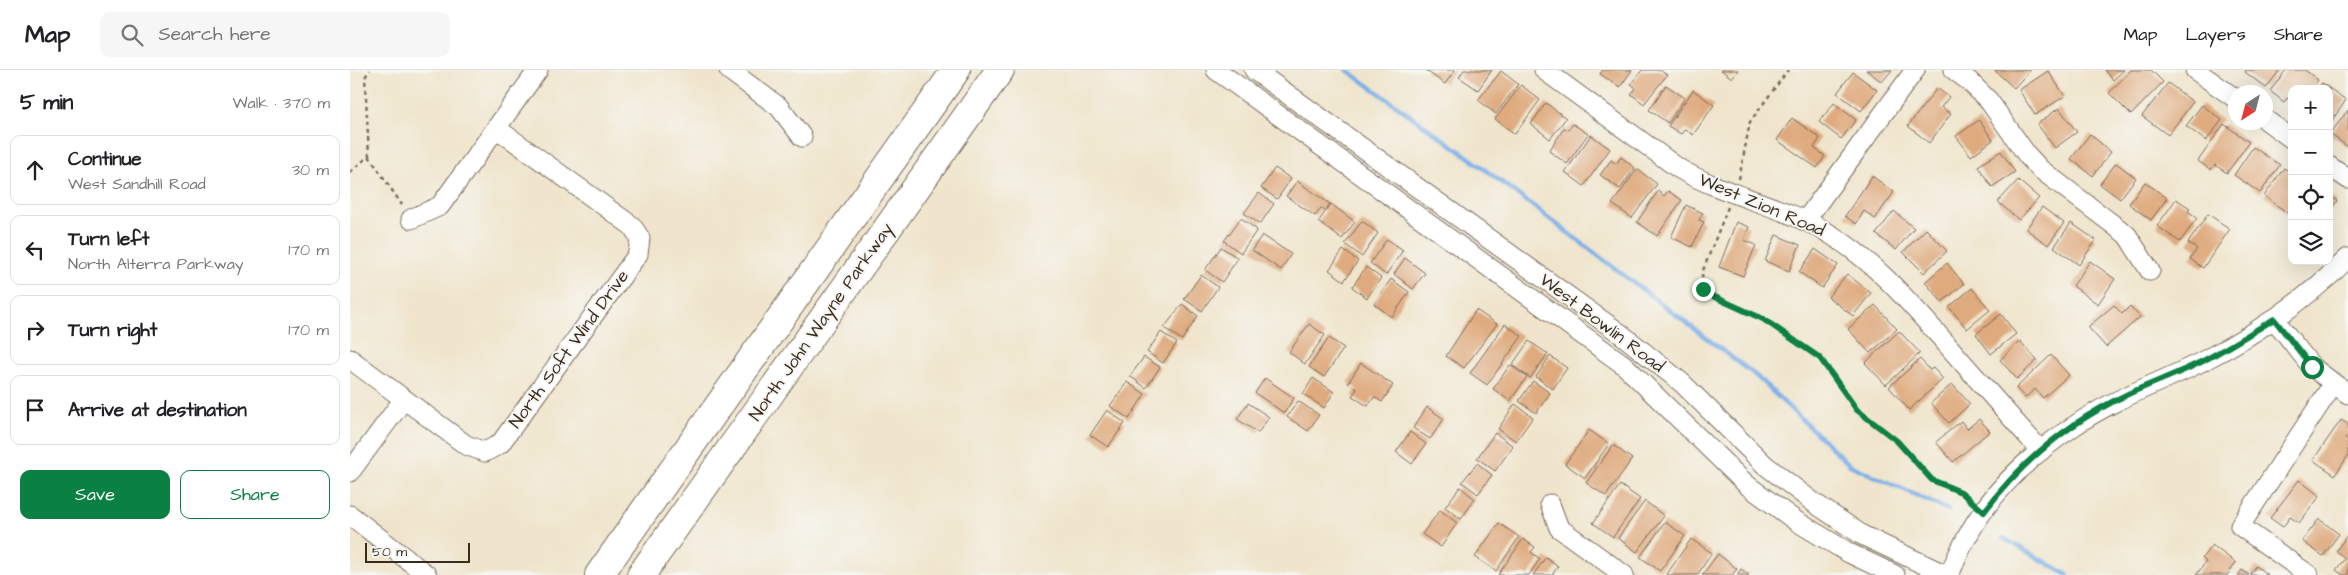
<!DOCTYPE html>
<html lang="en">
<head>
<meta charset="utf-8">
<style>
	body { margin:0; font-family:"Architects Daughter",sans-serif; background:#f6f6f6; color:#202124 }
	.controls { position:absolute; right:15px; top:15px; display:grid; overflow:hidden; border-radius:10px; box-shadow:0 5px 20px #0002 }
	.controls button { width:45px; height:45px; display:grid; place-items:center; padding:0; border:0; border-bottom:1px solid #e0e0e0; background:#fff; color:#202124; font:25px sans-serif }
	.compass { position:absolute; left:1878px; top:15px; width:45px; height:45px; border-radius:50%; background:#fff; box-shadow:0 5px 20px #0002; rotate:216deg }
	.scale { position:absolute; left:15px; bottom:12px; width:105px; box-sizing:border-box; padding-left:5px; border:2px solid #3b2a1e; border-top:0; font-size:14px; line-height:18px; white-space:nowrap; color:#3b2a1e; -webkit-text-stroke:4px #f6f6f2; paint-order:stroke }
	.stop { position:absolute; width:15px; height:15px; margin:-11px; border:4px solid #0b8043; border-radius:50%; background:#fff }
	.stop.end { background:#0b8043; border-color:#fff; box-shadow:0 1px 5px #0008 }
	.list { margin:0; padding:0; list-style:none }
	h2 { display:flex; justify-content:space-between; align-items:center; height:65px; margin:0; padding:0 20px; font-size:21px }
	h2 small { font-size:16px; font-weight:400; color:#757577 }
	.list li { display:grid; grid-template-columns:32px 1fr auto; gap:15px; align-items:center; box-sizing:border-box; height:70px; margin:0 10px 10px; padding:0 10px; border:1px solid #e0e0e0; border-radius:10px }
	.list b { display:block; font-size:19px; white-space:nowrap }
	.list p { margin:0; font-size:16px; white-space:nowrap; color:#757577 }
	.list em { font-size:16px; font-style:normal; color:#757577 }
	.actions { display:flex; gap:10px; padding:15px 20px }
	.actions a { flex:1; padding:11px 0; border:1px solid #0b8043; border-radius:10px; text-align:center; font-size:18px; color:#0b8043 }
	.actions .main { background:#0b8043; color:#fff }
	.icon { flex:none; width:28px; height:28px; fill:none; stroke:currentColor; stroke-width:2; stroke-linecap:round; stroke-linejoin:round }
	.map { position:relative; flex:none; width:1998px; height:505px; overflow:hidden }
	header { display:flex; align-items:center; gap:30px; box-sizing:border-box; height:70px; padding:0 25px; background:#fff; border-bottom:1px solid #e0e0e0 }
	header strong { font-size:24px }
	nav { display:flex; gap:28px; margin-inline-start:auto; font-size:18px }
	.search { width:350px; height:45px; background:#f6f6f6; display:flex; align-items:center; gap:12px; box-sizing:border-box; padding:0 18px; border-radius:10px; color:#757577; font-size:19px }
	main { display:flex }
	aside { flex:1; background:#fff }
	.map>svg:first-child { display:block }
</style>
</head>
<body>
<header>
<strong>Map</strong>
<div class="search"><svg class="icon" aria-label="search" viewBox="0 0 24 24"><circle cx="10" cy="10" r="6"/><path d="M15 15l6 6"/></svg>Search here</div>
<nav><a>Map</a><a>Layers</a><a>Share</a></nav>
</header>
<main>
<aside>
<h2>5 min<small>Walk · 370 m</small></h2>
<ul class="list">
<li><svg class="icon" aria-label="ahead" viewBox="0 0 24 24"><path d="M12 20V5M6 11l6-6 6 6"/></svg><div><b>Continue</b><p>West Sandhill Road</p></div><em>30 m</em></li>
<li><svg class="icon" aria-label="left" viewBox="0 0 24 24"><path d="M17 20v-9H6M10 6l-5 5 5 5"/></svg><div><b>Turn left</b><p>North Alterra Parkway</p></div><em>170 m</em></li>
<li><svg class="icon" aria-label="right" viewBox="0 0 24 24"><path d="M7 20v-9h11M14 6l5 5-5 5"/></svg><div><b>Turn right</b></div><em>170 m</em></li>
<li><svg class="icon" aria-label="arrive" viewBox="0 0 24 24"><path d="M6 21V4h12l-3 4 3 4H6"/></svg><div><b>Arrive at destination</b></div></li>
</ul>
<div class="actions"><a class="main">Save</a><a>Share</a></div>
</aside>
<div class="map">
<svg width="1998" height="505" viewBox="0 0 1998 505">
	<rect width="100%" height="100%" fill="#f6f6f2"/>
	<filter id="ink" filterUnits="userSpaceOnUse"><feTurbulence type="fractalNoise" baseFrequency=".02" numOctaves="2"/><feDisplacementMap in="SourceGraphic" scale="10" xChannelSelector="R" yChannelSelector="G"/><feConvolveMatrix kernelMatrix="1 2 1 2 8 2 1 2 1" color-interpolation-filters="sRGB"/></filter>
	<filter id="wash" filterUnits="userSpaceOnUse"><feTurbulence type="fractalNoise" baseFrequency=".0096" numOctaves="4" result="noise"/><feDisplacementMap in="SourceGraphic" scale="20" xChannelSelector="R" yChannelSelector="G"/><feGaussianBlur stdDeviation="1.12" result="paint"/><feColorMatrix in="noise" values="0 0 0 0 0 0 0 0 0 0 0 0 0 0 0 0 0 1.4 0 .05"/><feComposite in="paint" operator="in"/></filter>
	<g filter="url(#wash)">
		<rect width="100%" height="100%" fill="#f0e5cc"/>
		<g fill="none" stroke-linecap="round" stroke-linejoin="round">
			<g stroke="#78aee6" stroke-width="4.5">
				<path d="M997 0 1121 89 1405 305 1500 395 1598 440"/>
				<path d="M1653 468 1718 505"/>
			</g>
		</g>
		<g id="blocks">
			<g fill="#dfaa7e">
				<path d="M1075 0H1105L1095 14Z"/>
				<path d="M1114 0H1142L1128 20 1109 7Z"/>
				<path d="M1253 0H1282L1270 17 1250 4Z"/>
				<path d="M1292 0H1310L1317 5 1294 34 1281 24 1286 18 1281 14Z"/>
				<path d="M1371 0H1388L1382 8Z"/>
				<path d="M1516 0H1542L1532 12Z"/>
				<path d="M1644 0H1680L1664 18Z"/>
				<path d="M1755 0H1774L1763 10Z"/>
				<path d="M1781 0H1801L1813 12 1781 45 1759 23Z"/>
				<path d="M1896 0H1930L1916 18 1895 2Z"/>
				<path d="M1936 0H1955L1968 10 1962 19H1942V32L1937 28 1934 32 1920 21Z"/>
				<path d="M1151 1 1168 14 1146 44 1128 30Z"/>
				<path d="M1698 1 1715 26 1685 45 1669 20Z"/>
				<path d="M1503 2 1527 20 1511 41 1487 23Z"/>
				<path d="M1818 13 1843 32 1818 65 1792 46Z"/>
				<path d="M1972 13 1996 30 1979 55V19H1967Z"/>
				<path d="M1171 15 1190 30 1165 64 1145 49Z"/>
				<path d="M1316 15 1335 28 1318 53 1299 40Z"/>
				<path d="M1587 18 1599 27 1591 37 1601 44 1579 73 1558 56Z"/>
				<path d="M1343 20 1364 35 1343 65 1335 59 1331 64 1318 56Z"/>
				<path d="M1196 33 1216 48 1200 69 1181 54Z"/>
				<path d="M1484 33 1506 50 1491 69 1469 52Z"/>
				<path d="M1852 35 1872 50 1856 71 1836 56Z"/>
				<path d="M1709 38 1727 62 1705 78 1687 54Z"/>
				<path d="M1998 40V77L1980 64Z"/>
				<path d="M1442 48 1470 68 1464 78 1475 86 1467 98 1427 70Z"/>
				<path d="M1629 50 1643 70 1621 86 1606 66Z"/>
				<path d="M1223 54 1238 64 1217 94 1199 81 1214 58 1218 60Z"/>
				<path d="M1874 54 1899 72 1877 103 1865 95 1861 100 1848 91Z"/>
				<path d="M1740 64 1761 82 1743 106 1721 89Z"/>
				<path d="M1241 65 1260 79 1234 116 1215 102Z"/>
				<path d="M1903 77 1930 95 1910 123 1884 105Z"/>
				<path d="M1651 81 1665 102 1642 117 1628 96Z"/>
				<path d="M1271 87 1285 98 1270 119 1250 105 1261 90 1266 94Z"/>
				<path d="M1766 93 1786 108 1770 129 1750 114Z"/>
				<path d="M925 98 941 109 927 129 911 118Z"/>
				<path d="M1934 98 1942 103V140L1939 144 1914 126Z"/>
				<path d="M1287 99 1307 114 1282 148 1262 134Z"/>
				<path d="M1522 106 1544 122 1525 149 1514 141 1506 154 1495 146Z"/>
				<path d="M1668 110 1689 128 1669 150 1648 132Z"/>
				<path d="M947 111 980 134 975 141 971 138 965 146 936 126Z"/>
				<path d="M1795 112 1817 128 1801 150 1779 134Z"/>
				<path d="M1308 121 1314 126 1318 121 1332 130 1307 166 1287 152Z"/>
				<path d="M909 123 924 134 910 154 894 143Z"/>
				<path d="M1979 125 1987 131 1979 142Z"/>
				<path d="M1826 129 1840 138 1838 141 1847 148 1830 172 1807 156Z"/>
				<path d="M981 134 1005 152 992 169 968 152Z"/>
				<path d="M1336 135 1353 143 1349 150 1354 152 1342 177 1321 167Z"/>
				<path d="M1692 137 1714 153 1698 175 1676 159Z"/>
				<path d="M1544 141 1564 158 1546 180 1526 164Z"/>
				<path d="M1858 144 1880 159 1853 198 1840 189 1847 179 1838 173Z"/>
				<path d="M891 148 907 160 891 183 874 171Z"/>
				<path d="M1012 151 1028 163 1012 187 995 174Z"/>
				<path d="M1386 152 1399 157 1394 170 1406 175 1393 206 1369 197Z"/>
				<path d="M1721 153 1746 170 1729 195 1704 177Z"/>
				<path d="M1576 159 1597 181 1574 203 1553 182Z"/>
				<path d="M912 165 941 184 931 200 902 180Z"/>
				<path d="M1426 165 1450 175 1439 201 1415 191Z"/>
				<path d="M1037 169 1053 180 1036 205 1020 193Z"/>
				<path d="M871 177 888 188 872 212 855 200Z"/>
				<path d="M1465 179 1488 195 1472 218 1449 202Z"/>
				<path d="M993 180 1008 191 994 211 979 200Z"/>
				<path d="M1055 188 1075 203 1063 219 1044 204Z"/>
				<path d="M1740 191 1765 209 1748 234 1723 216Z"/>
				<path d="M1597 193 1614 214 1592 232 1575 212Z"/>
				<path d="M1016 197 1031 208 1017 228 1002 217Z"/>
				<path d="M1497 204 1521 223 1503 246 1478 227Z"/>
				<path d="M851 205 868 217 852 241 834 229Z"/>
				<path d="M1041 209 1059 222 1042 247 1024 234Z"/>
				<path d="M1622 218 1640 240 1617 259 1599 237Z"/>
				<path d="M832 234 848 246 832 270 814 258Z"/>
				<path d="M1525 235 1547 259 1520 283 1498 259Z"/>
				<path d="M1764 235 1772 244 1780 236 1790 247 1756 277 1738 257Z"/>
				<path d="M1126 240 1147 254 1114 298 1096 286Z"/>
				<path d="M1651 244 1666 264 1641 284 1626 264Z"/>
				<path d="M959 254 975 265 955 294 939 282Z"/>
				<path d="M1155 254 1172 266 1137 315 1120 303Z"/>
				<path d="M1549 261 1570 283 1536 315 1515 293Z"/>
				<path d="M811 262 827 273 813 293 797 282Z"/>
				<path d="M979 268 994 278 974 307 959 297Z"/>
				<path d="M1179 271 1198 284 1180 308 1162 295Z"/>
				<path d="M1670 271 1687 290 1667 309 1650 290Z"/>
				<path d="M1701 285 1719 305 1693 328 1685 319 1675 328 1666 318Z"/>
				<path d="M1200 286 1217 298 1203 319 1186 307Z"/>
				<path d="M794 287 810 297 796 318 780 306Z"/>
				<path d="M1570 289 1580 300 1583 298 1593 309 1559 340 1539 317Z"/>
				<path d="M1011 293 1043 315 1032 332 1024 327 1018 336 1002 326 1007 319 998 313Z"/>
				<path d="M1160 295 1177 307 1160 331 1143 319Z"/>
				<path d="M915 308 944 328 934 343 905 323Z"/>
				<path d="M963 308 984 322 974 338 953 324Z"/>
				<path d="M1183 311 1200 323 1186 343 1169 331Z"/>
				<path d="M777 312 795 324 779 349 760 336Z"/>
				<path d="M1602 314 1620 334 1599 353 1581 333Z"/>
				<path d="M948 331 969 345 958 361 937 347Z"/>
				<path d="M898 333 919 347 908 363 887 349Z"/>
				<path d="M1165 334 1183 347 1166 371 1148 359Z"/>
				<path d="M1077 337 1094 349 1080 369 1063 358Z"/>
				<path d="M757 340 775 353 758 377 740 365Z"/>
				<path d="M1629 349 1640 361 1603 392 1586 372 1611 351 1617 359Z"/>
				<path d="M1991 350 1998 354V365L1995 369 1998 371V386L1985 405 1963 390Z"/>
				<path d="M1239 360 1259 374 1235 408 1215 394Z"/>
				<path d="M1060 362 1076 374 1062 394 1046 382Z"/>
				<path d="M1145 363 1163 376 1145 401 1127 388Z"/>
				<path d="M1263 375 1282 389 1256 426 1236 413Z"/>
				<path d="M1127 393 1142 405 1128 424 1112 412Z"/>
				<path d="M1949 410 1970 426 1949 453 1940 447 1933 457 1920 448Z"/>
				<path d="M1270 415 1290 429 1263 467 1243 453Z"/>
				<path d="M1110 417 1125 429 1111 449 1095 437Z"/>
				<path d="M1295 431 1314 446 1287 482 1268 468Z"/>
				<path d="M1090 440 1107 453 1091 477 1072 464Z"/>
				<path d="M1969 449 1989 464 1973 486 1952 471Z"/>
				<path d="M1315 452 1335 466 1310 501 1290 487Z"/>
				<path d="M1149 453 1169 467 1146 501 1125 487Z"/>
				<path d="M1998 464V505H1993L1986 500 1995 488 1986 481Z"/>
				<path d="M1173 469 1185 477 1181 482 1190 489 1179 505H1148Z"/>
				<path d="M1341 469 1362 483 1347 505H1319L1317 504Z"/>
				<path d="M1862 475 1886 493 1877 505H1846L1856 492 1852 488Z"/>
				<path d="M1368 484 1387 499 1382 505H1352Z"/>
				<path d="M1196 487 1208 496 1202 505H1183Z"/>
				<path d="M1906 496 1918 505H1900Z"/>
				<path d="M1391 499 1399 505H1387Z"/>
				<path d="M1892 500 1899 505H1888Z"/>
			</g>
		</g>
	</g>
	<g filter="url(#ink)">
		<use href="#blocks" fill-opacity="0" stroke="#7a6b5b" stroke-width="1"/>
		<g fill="none" stroke-linecap="round" stroke-linejoin="round">
			<g stroke="#7a6b5b" stroke-width="21">
				<g id="minor">
					<path d="M379 0 429 37 452 67"/>
					<path d="M866 0 1274 295 1397 415 1446 451 1499 483 1545 505"/>
					<path d="M904 0 1271 264 1332 313 1415 395 1463 432 1512 465 1596 505"/>
					<path d="M1194 0 1328 98C1377 127 1435 135 1483 166 1527 194 1559 232 1593 270 1625 307 1658 344 1691 381"/>
					<path d="M1604 0 1619 11 1639 31 1677 85 1690 99 1777 165 1800 201"/>
					<path d="M1845 0 1886 29"/>
					<path d="M1916 50 1942 69"/>
					<path d="M1979 96 1998 109"/>
					<path d="M61 149 90 136 188 0"/>
					<path d="M1455 151 1565 0"/>
					<path d="M1924 249 1962 297 1998 324"/>
					<path d="M0 289 116 375 135 382 150 374 288 184 290 168 282 156 146 58"/>
					<path d="M0 402 54 329"/>
					<path d="M1200 434 1209 458 1274 505"/>
					<path d="M0 445 77 505"/>
					<path d="M1599 505C1605 492 1610 479 1617 467 1641 422 1682 384 1724 356 1764 328 1810 313 1853 291 1906 264 1956 230 1998 188"/>
					<path d="M1959 505 1890 456 1983 314"/>
				</g>
			</g>
			<g stroke="#7a6b5b" stroke-width="30">
				<g id="highway">
					<path d="M249 505 606 0"/>
					<path d="M291 505 650 0"/>
				</g>
			</g>
			<g stroke="#7a6b5b" stroke-width="2.5" stroke-dasharray="4 4" stroke-linecap="butt">
				<path d="M19 86 52 135"/>
				<path d="M0 102 19 86 15 7 20 0"/>
				<path d="M1389 109 1400 52 1438 0"/>
				<path d="M1378 137 1352 203 1353 219 1358 224 1413 249 1470 288 1507 340 1547 371 1582 411 1611 423 1621 431"/>
			</g>
			<use href="#minor" stroke="#fff" stroke-width="19"/>
			<use href="#highway" stroke="#fff" stroke-width="28"/>
		</g>
	</g>
	<g fill="none" stroke-linecap="round" stroke-linejoin="round" filter="url(#ink)">
		<path stroke="#0b8043" stroke-width="6" d="M1353 219 1358 224 1413 249 1470 288 1507 340 1547 371 1582 410 1611 422 1634 442C1671 392 1721 351 1778 324 1802 313 1827 304 1851 292 1876 279 1900 264 1924 249L1962 297"/>
	</g>
	<g text-anchor="middle" dominant-baseline="central" stroke-width="4" stroke-linejoin="round" paint-order="stroke">
		<g font-size="18" fill="#3b2a1e" stroke="#f6f6f2">
			<text transform="translate(1412 135) rotate(23)">West Zion Road</text>
			<text transform="translate(471 252) rotate(-55)">North John Wayne Parkway</text>
			<text transform="translate(1252 253) rotate(37)">West Bowlin Road</text>
			<text transform="translate(219 279) rotate(-54)">North Soft Wind Drive</text>
		</g>
	</g>
</svg>
<div class="controls">
<button>+</button>
<button>−</button>
<button><svg class="icon" aria-label="locate" viewBox="0 0 24 24"><circle cx="12" cy="12" r="6"/><path d="M12 2v4M12 18v4M2 12h4M18 12h4"/></svg></button>
<button><svg class="icon" aria-label="layers" viewBox="0 0 24 24"><path d="M12 4l9 5-9 5-9-5zM3 14l9 5 9-5"/></svg></button>
</div>
<svg class="compass" viewBox="-18 -18 36 36"><path d="M0-13l5 13h-10z" fill="#e53935"/><path d="M0 13l5-13h-10z" fill="#757577"/></svg>
<div class="scale">50 m</div>
<div class="stop" style="left:1962px;top:297px"></div>
<div class="stop end" style="left:1353px;top:219px"></div>
</div>
</main>
</body>
</html>
